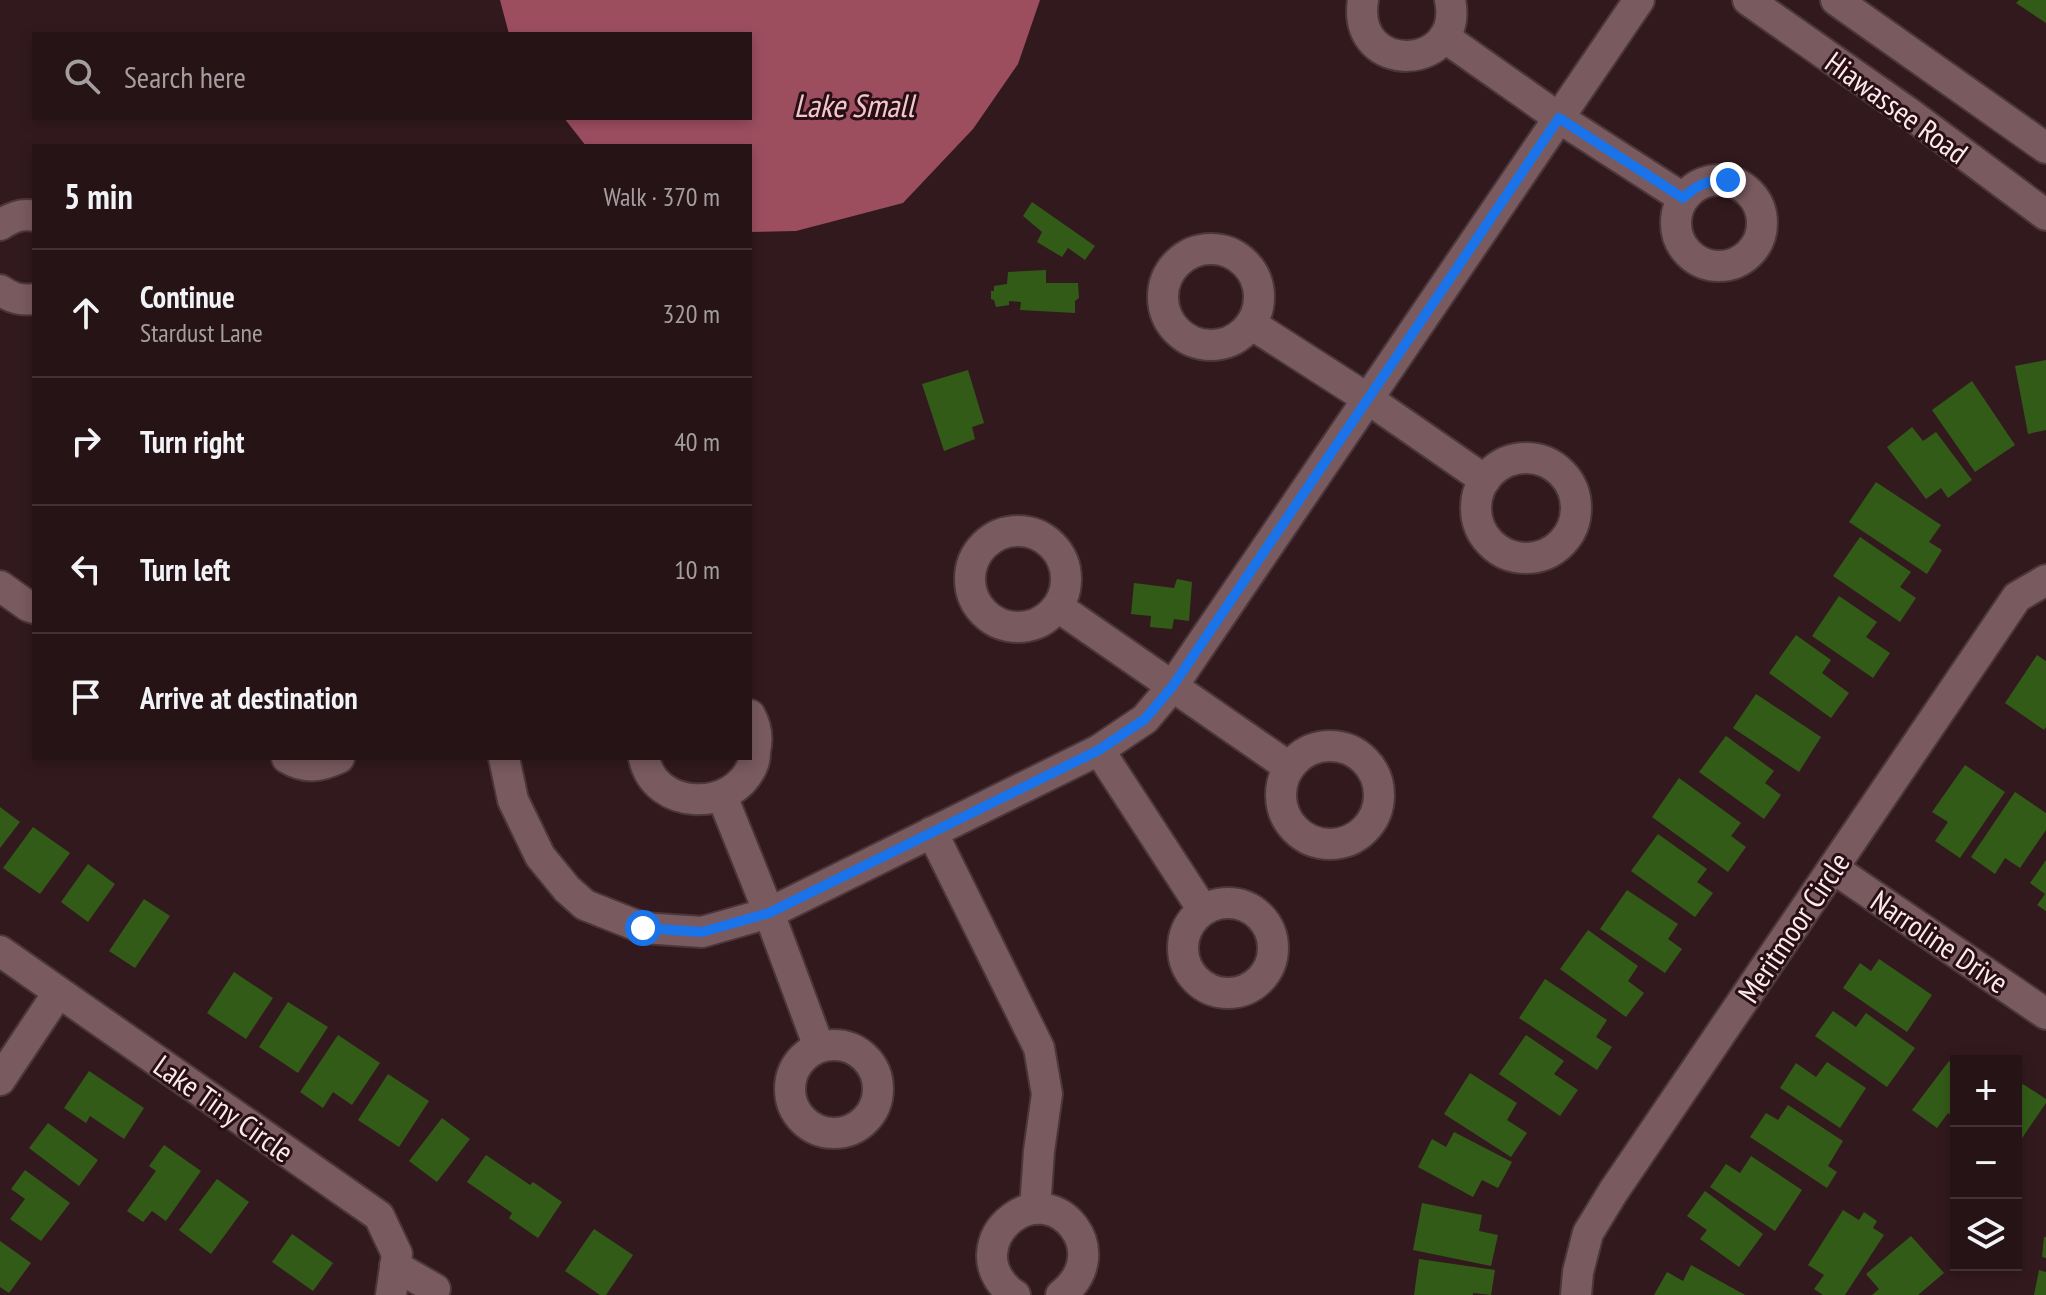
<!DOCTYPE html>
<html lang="en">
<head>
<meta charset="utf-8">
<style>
	body { margin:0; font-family:"PT Sans Narrow",sans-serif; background:#2e1c1f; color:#f1f3f6 }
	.controls { position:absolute; right:24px; bottom:24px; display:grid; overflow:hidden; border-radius:0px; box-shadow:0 4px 12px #0003 }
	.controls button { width:72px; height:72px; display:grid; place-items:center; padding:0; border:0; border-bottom:2px solid #423235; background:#261316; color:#f1f3f6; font:40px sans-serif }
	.stop { position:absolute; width:24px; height:24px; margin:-18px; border:6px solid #1a73e8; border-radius:50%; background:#fff }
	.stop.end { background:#1a73e8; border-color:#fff; box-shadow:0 2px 8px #0008 }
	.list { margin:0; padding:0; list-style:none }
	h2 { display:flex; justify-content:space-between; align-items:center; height:104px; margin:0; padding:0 32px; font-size:34px }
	h2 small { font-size:26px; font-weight:400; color:#a49ea1 }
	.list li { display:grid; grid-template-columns:52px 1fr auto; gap:24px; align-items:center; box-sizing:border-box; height:128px; padding:0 32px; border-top:2px solid #423235 }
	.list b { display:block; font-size:30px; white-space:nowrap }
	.list p { margin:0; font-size:26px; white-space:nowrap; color:#a49ea1 }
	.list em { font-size:26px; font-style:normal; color:#a49ea1 }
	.icon { flex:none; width:44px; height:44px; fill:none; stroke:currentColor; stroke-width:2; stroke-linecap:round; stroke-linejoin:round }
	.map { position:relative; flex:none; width:2046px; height:1295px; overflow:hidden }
	.search { position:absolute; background:#261316; box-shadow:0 4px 12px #0003; left:32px; top:32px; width:720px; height:88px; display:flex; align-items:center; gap:20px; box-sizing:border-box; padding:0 28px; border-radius:0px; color:#a49ea1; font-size:30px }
	.panel { position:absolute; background:#261316; box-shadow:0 4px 12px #0003; left:32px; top:144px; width:720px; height:616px; border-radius:0px }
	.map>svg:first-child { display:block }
</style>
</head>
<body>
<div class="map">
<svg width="2046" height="1295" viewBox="0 0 2046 1295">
	<rect width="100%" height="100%" fill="#32191e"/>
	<path fill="#9c4e5f" d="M500 0H1040L1018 64 973 129 903 203 796 231 750 232V146H586L564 118H750V34H509Z"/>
	<g fill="#335b18">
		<path d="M2019 0H2046V23L2016 3Z"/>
		<path d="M1032 202 1095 246 1085 260 1068 248 1062 257 1037 242 1042 232 1023 216Z"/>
		<path d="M1046 270V283H1078L1079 298 1075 301V313L1020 310 1021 302 1009 301V305L996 307 994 300 991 299V291H994V286L1007 284 1008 272Z"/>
		<path d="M2046 360V430L2028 434 2015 366Z"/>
		<path d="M968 370 984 423 972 427 975 439 944 451 922 384Z"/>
		<path d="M1972 381 2015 445 1975 472 1932 410Z"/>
		<path d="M1912 427 1923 441 1936 432 1972 480 1948 498 1941 488 1926 499 1887 447Z"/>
		<path d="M1876 482 1941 525 1929 542 1942 550 1927 574 1849 522Z"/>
		<path d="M1860 537 1911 572 1900 587 1916 598 1900 622 1833 576Z"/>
		<path d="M1177 579 1192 582 1189 621 1174 619 1172 629 1150 627 1151 616 1131 614 1134 583 1174 588Z"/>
		<path d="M1839 596 1877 622 1866 637 1890 653 1873 678 1812 636Z"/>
		<path d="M1796 635 1831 660 1822 673 1849 693 1831 718 1769 673Z"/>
		<path d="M2037 655 2046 661V727L2044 730 2005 703Z"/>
		<path d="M1756 694 1821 737 1799 772 1733 728Z"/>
		<path d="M1726 736 1774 771 1765 783 1781 795 1764 819 1699 772Z"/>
		<path d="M1965 765 2005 792 1960 858 1935 841 1948 822 1932 812Z"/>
		<path d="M1679 778 1741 823 1731 836 1746 847 1728 872 1652 817Z"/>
		<path d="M2015 792 2046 813V830L2020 868 2005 858 1995 874 1971 857Z"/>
		<path d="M0 807 20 822 0 848Z"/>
		<path d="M33 827 70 853 40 894 3 868Z"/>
		<path d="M1658 834 1707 869 1697 882 1713 893 1695 917 1631 871Z"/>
		<path d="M2046 860V911L2037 905 2045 894 2030 883Z"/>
		<path d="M88 864 115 884 88 922 61 902Z"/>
		<path d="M1627 890 1678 924 1668 939 1682 949 1665 973 1600 929Z"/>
		<path d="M144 899 170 916 135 968 109 951Z"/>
		<path d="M1588 930 1638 966 1628 981 1644 993 1626 1017 1560 969Z"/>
		<path d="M1879 959 1932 995 1907 1032 1843 988 1860 963 1871 971Z"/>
		<path d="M234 972 273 998 246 1039 207 1013Z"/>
		<path d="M1545 979 1607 1020 1596 1037 1612 1047 1597 1070 1519 1018Z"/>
		<path d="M288 1002 328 1027 298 1073 259 1047Z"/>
		<path d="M1833 1011 1856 1027 1866 1013 1915 1048 1887 1087 1815 1036Z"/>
		<path d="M338 1035 380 1063 352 1105 333 1092 323 1108 300 1092Z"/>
		<path d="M1526 1035 1564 1061 1554 1074 1578 1090 1560 1116 1499 1074Z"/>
		<path d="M1949 1061 1956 1067V1119L1948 1113 1937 1128 1912 1110Z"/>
		<path d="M1827 1062 1866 1088 1840 1128 1780 1088 1796 1063 1816 1077Z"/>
		<path d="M89 1071 144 1108 124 1139 90 1116 86 1123 64 1108Z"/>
		<path d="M1470 1073 1517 1103 1507 1120 1527 1133 1511 1157 1444 1114Z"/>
		<path d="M388 1074 429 1101 399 1147 358 1120Z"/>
		<path d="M2023 1084 2046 1099V1103L2016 1147V1094Z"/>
		<path d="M1788 1105 1843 1141 1828 1166 1837 1172 1827 1188 1750 1137 1766 1113 1778 1120Z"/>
		<path d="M442 1118 470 1139 437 1182 409 1161Z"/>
		<path d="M48 1123 98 1160 79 1186 29 1148Z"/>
		<path d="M1454 1132 1512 1162 1498 1188 1482 1180 1473 1197 1418 1167 1432 1139 1446 1147Z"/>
		<path d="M164 1145 201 1171 166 1221 152 1211 143 1222 127 1211 156 1171 149 1166Z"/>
		<path d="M486 1155 530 1185 533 1182 562 1202 538 1238 509 1218 512 1213 467 1182Z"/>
		<path d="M1751 1156 1802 1190 1775 1231 1710 1187 1726 1164 1740 1173Z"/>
		<path d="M25 1170 70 1203 41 1241 10 1219 25 1199 11 1189Z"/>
		<path d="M217 1179 249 1202 211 1254 179 1230Z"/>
		<path d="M1705 1191 1763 1234 1739 1267 1700 1239 1707 1230 1687 1216Z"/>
		<path d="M1422 1203 1482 1215 1479 1231 1498 1235 1491 1266 1413 1250Z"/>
		<path d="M1843 1210 1859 1220 1864 1212 1877 1221 1873 1228 1884 1235 1845 1295H1823L1814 1289 1824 1275 1808 1265Z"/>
		<path d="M594 1229 633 1255 606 1295H600L565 1271Z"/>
		<path d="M292 1234 333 1263 313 1291 272 1262Z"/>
		<path d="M1911 1236 1944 1273 1918 1295H1872L1879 1289 1866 1274Z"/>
		<path d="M2044 1237H2046V1258L2042 1257Z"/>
		<path d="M0 1241 31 1263 9 1293 0 1287Z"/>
		<path d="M1419 1259 1495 1270 1491 1295 1473 1293V1295H1414Z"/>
		<path d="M1691 1265 1745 1295H1654L1667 1272 1683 1281Z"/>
		<path d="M2039 1270 2046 1272V1295H2034Z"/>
	</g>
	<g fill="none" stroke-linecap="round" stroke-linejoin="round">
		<g stroke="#4b363a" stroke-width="34">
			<g id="minor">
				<path d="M1363 0C1351 77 1465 72 1450 0"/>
				<path d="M1748 0 1909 113 2046 215"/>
				<path d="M1836 0 2046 148"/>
				<path d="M1444 37 1559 118 1683 198"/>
				<circle cx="1719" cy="223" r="43"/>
				<path d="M0 225C11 218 21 213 34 216"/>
				<circle cx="1211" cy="297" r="48"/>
				<path d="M0 290C11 298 21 301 34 299"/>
				<path d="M1251 324 1368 399 1485 480"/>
				<circle cx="1526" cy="508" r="50"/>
				<circle cx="1018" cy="579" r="48"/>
				<path d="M0 586 28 606 34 608"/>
				<path d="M1058 607 1289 767"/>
				<circle cx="1330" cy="795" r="49"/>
				<path d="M1099 750 1203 910"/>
				<path d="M287 758C305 769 320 767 339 758"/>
				<path d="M504 758 513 800 540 856 567 889 585 905 643 928 702 932 769 913 1099 750 1145 719 1172 687 1639 0"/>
				<path d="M644 758C655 811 734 813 753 764 755 760 755 756 755 751 758 739 756 726 750 715"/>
				<path d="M722 796 769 913 819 1047"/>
				<path d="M932 832 1039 1048 1047 1094 1039 1151 1035 1209"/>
				<path d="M1833 868 2046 1014"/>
				<circle cx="1228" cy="948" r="45"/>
				<path d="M0 951 379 1216 397 1254 391 1295"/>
				<circle cx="834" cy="1089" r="44"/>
				<path d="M0 1080 58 993"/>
				<path d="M395 1266 435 1289"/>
				<path d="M1015 1295C1002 1287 991 1271 992 1254 993 1239 1000 1227 1012 1218 1057 1183 1116 1252 1061 1295"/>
				<path d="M1576 1295 1578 1272 1588 1233 1613 1192 2017 597 2046 580"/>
			</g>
		</g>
		<use href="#minor" stroke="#785a5f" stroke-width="30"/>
	</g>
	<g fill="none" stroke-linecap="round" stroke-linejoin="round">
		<path stroke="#1a73e8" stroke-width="10" d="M643 928 702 932 769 913 1099 750 1145 719 1172 687 1559 118 1683 198C1698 184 1708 180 1728 180"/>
	</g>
	<g text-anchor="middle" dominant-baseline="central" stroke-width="6" stroke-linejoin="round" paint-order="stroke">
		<g font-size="30" fill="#fbe9eb" stroke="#280f15">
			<text transform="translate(1897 107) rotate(36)">Hiawassee Road</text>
			<text transform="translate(1793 927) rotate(-56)">Meritmoor Circle</text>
			<text transform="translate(1940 941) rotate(34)">Narroline Drive</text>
			<text transform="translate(224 1108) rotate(35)">Lake Tiny Circle</text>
		</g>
		<g font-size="32" font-style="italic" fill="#f5c6ce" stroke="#280f15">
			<text x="854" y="105">Lake Small</text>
		</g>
	</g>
</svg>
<div class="controls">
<button>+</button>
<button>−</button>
<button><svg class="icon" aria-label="layers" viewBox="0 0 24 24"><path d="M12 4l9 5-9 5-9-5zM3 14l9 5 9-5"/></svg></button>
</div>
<div class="stop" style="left:643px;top:928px"></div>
<div class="stop end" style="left:1728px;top:180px"></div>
<div class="search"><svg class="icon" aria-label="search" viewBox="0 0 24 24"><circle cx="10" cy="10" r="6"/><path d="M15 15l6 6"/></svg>Search here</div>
<section class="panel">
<h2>5 min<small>Walk · 370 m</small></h2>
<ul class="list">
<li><svg class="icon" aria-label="ahead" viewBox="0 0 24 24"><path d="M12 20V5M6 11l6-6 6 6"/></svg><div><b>Continue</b><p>Stardust Lane</p></div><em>320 m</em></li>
<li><svg class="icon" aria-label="right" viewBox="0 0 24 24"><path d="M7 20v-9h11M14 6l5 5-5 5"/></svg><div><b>Turn right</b></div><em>40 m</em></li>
<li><svg class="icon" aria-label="left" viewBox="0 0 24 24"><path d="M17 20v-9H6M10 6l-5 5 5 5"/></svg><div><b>Turn left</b></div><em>10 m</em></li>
<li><svg class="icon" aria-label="arrive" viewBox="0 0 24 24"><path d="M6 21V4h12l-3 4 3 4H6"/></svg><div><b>Arrive at destination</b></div></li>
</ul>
</section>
</div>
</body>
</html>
